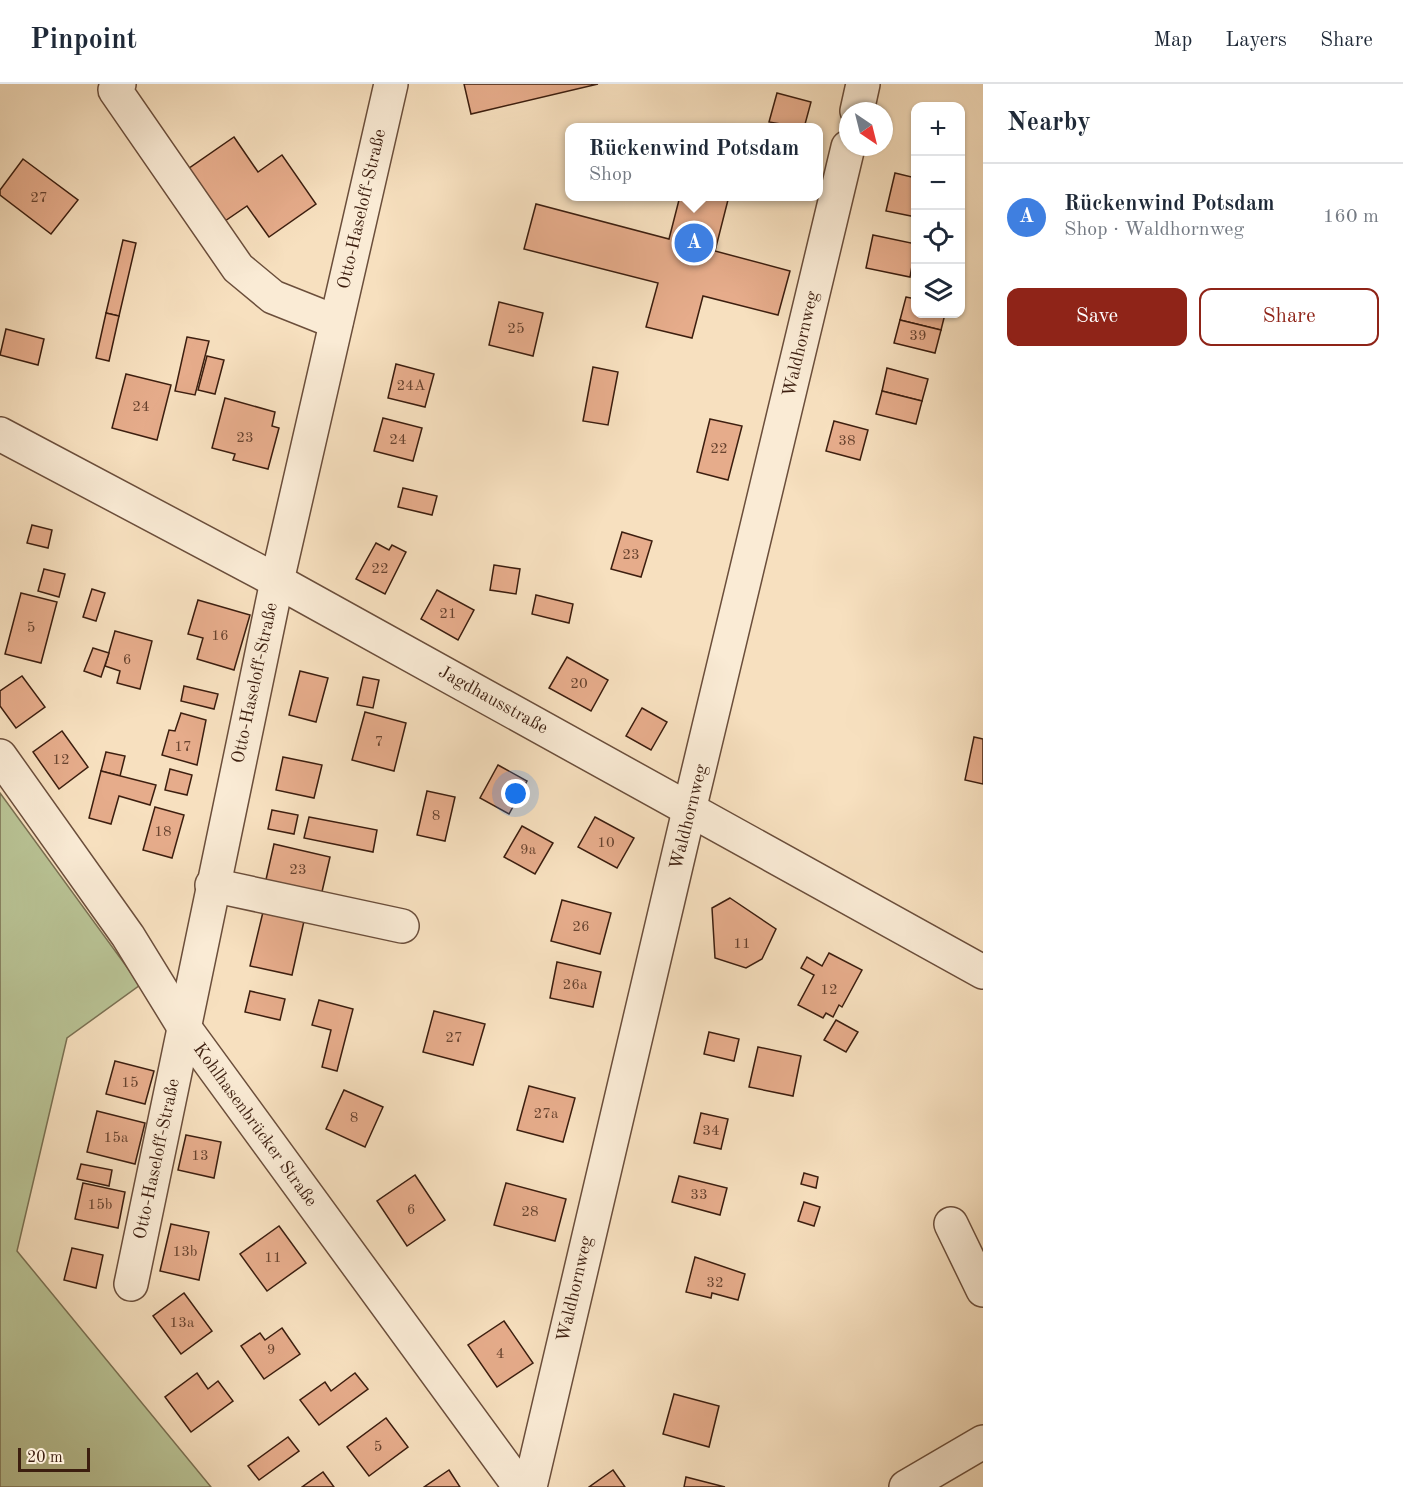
<!DOCTYPE html>
<html lang="en">
<head>
<meta charset="utf-8">
<style>
	body { margin:0; font-family:"Old Standard TT",serif; background:#f6f6f7; color:#1f2937 }
	.controls { position:absolute; right:18px; top:18px; display:grid; overflow:hidden; border-radius:12px; box-shadow:0 2px 4px #0004 }
	.controls button { width:54px; height:54px; display:grid; place-items:center; padding:0; border:0; border-bottom:2px solid #e0e1e3; background:#fff; color:#1f2937; font:30px sans-serif }
	.compass { position:absolute; left:839px; top:18px; width:54px; height:54px; border-radius:50%; background:#fff; box-shadow:0 2px 4px #0004; rotate:145deg }
	.scale { position:absolute; left:18px; bottom:15px; width:72px; box-sizing:border-box; padding-left:6px; border:3px solid #3c1e0f; border-top:0; font-size:16px; line-height:21px; white-space:nowrap; color:#3c1e0f; -webkit-text-stroke:4px #faebd5; paint-order:stroke }
	.you { position:absolute; left:516px; top:710px; width:21px; height:21px; margin:-15px; border:4px solid #fff; border-radius:50%; background:#1a73e8; box-shadow:0 0 0 9px #1a73e833 }
	.badge { display:grid; place-items:center; width:39px; height:39px; border-radius:50%; background:#8f2418; color:#fff; font-size:20px; font-weight:700 }
	.pin { position:absolute; translate:-50% -50%; border:3px solid #fff; box-shadow:0 2px 6px #0006 }
	.popup { position:absolute; left:565px; top:39px; width:258px; height:78px; box-sizing:border-box; display:grid; place-content:center; border-radius:12px; background:#fff; filter:drop-shadow(0 2px 4px #0005); font-size:20px; white-space:nowrap; color:#747a83 }
	.popup b { font-size:22px; color:#1f2937 }
	.popup::after { content:''; position:absolute; left:50%; top:100%; margin-left:-12px; border:12px solid transparent; border-top-color:#fff }
	.list { margin:0; padding:0; list-style:none }
	h2 { display:flex; justify-content:space-between; align-items:center; height:78px; margin:0; padding:0 24px; font-size:26px }
	h2 small { font-size:20px; font-weight:400; color:#747a83 }
	.list li { display:grid; grid-template-columns:39px 1fr auto; gap:18px; align-items:center; box-sizing:border-box; height:108px; padding:0 24px; border-top:2px solid #e0e1e3 }
	.list b { display:block; font-size:22px; white-space:nowrap }
	.list p { margin:0; font-size:20px; white-space:nowrap; color:#747a83 }
	.list em { font-size:20px; font-style:normal; color:#747a83 }
	.actions { display:flex; gap:12px; padding:18px 24px }
	.actions a { flex:1; padding:14px 0; border:2px solid #8f2418; border-radius:12px; text-align:center; font-size:21px; color:#8f2418 }
	.actions .main { background:#8f2418; color:#fff }
	.icon { flex:none; width:33px; height:33px; fill:none; stroke:currentColor; stroke-width:2; stroke-linecap:round; stroke-linejoin:round }
	.map { position:relative; flex:none; width:983px; height:1403px; overflow:hidden }
	header { display:flex; align-items:center; gap:36px; box-sizing:border-box; height:84px; padding:0 30px; background:#fff; border-bottom:2px solid #e0e1e3 }
	header strong { font-size:28px }
	nav { display:flex; gap:33px; margin-inline-start:auto; font-size:21px }
	main { display:flex }
	aside { flex:1; background:#fff }
	.map>svg:first-child { display:block }
</style>
</head>
<body>
<header>
<strong>Pinpoint</strong>
<nav><a>Map</a><a>Layers</a><a>Share</a></nav>
</header>
<main>
<div class="map">
<svg width="983" height="1403" viewBox="0 0 983 1403">
	<rect width="100%" height="100%" fill="#f7e0bf"/>
	<filter id="stains"><feTurbulence type="fractalNoise" baseFrequency=".00333" numOctaves="4"/><feColorMatrix values="0 0 0 0 .2 0 0 0 0 .09 0 0 0 0 .02 0 0 0 .5 -.17"/></filter>
	<radialGradient id="worn" r=".72"><stop offset=".6" stop-color="#630" stop-opacity="0"/><stop offset="1" stop-color="#630" stop-opacity=".3"/></radialGradient>
	<path fill="#b9c395" stroke="#7a7052" stroke-width="1.5" d="M0 709 140 901 67 954 17 1167 211 1403H0Z"/>
	<g fill="#e6ac8b" stroke="#3c1e0f" stroke-width="1.5">
		<path d="M464 0H598L471 30Z"/>
		<path d="M777 9 811 18 804 44 769 38Z"/>
		<path d="M234 53 258 88 282 71 316 120 269 153 247 122 222 139 185 87Z"/>
		<path d="M23 75 78 116 51 150 0 111V106Z"/>
		<path d="M895 89 916 94V133L886 127Z"/>
		<path d="M680 112H729L715 167 790 187 778 231 703 212 692 254 646 243 658 199 524 165 536 120 669 155Z"/>
		<path d="M873 151 916 160 910 193 866 184Z"/>
		<path d="M123 156 136 159 119 232 106 229Z"/>
		<path d="M906 213 916 215V230H945L941 246 900 236Z"/>
		<path d="M499 218 543 229 533 272 489 261Z"/>
		<path d="M106 229 119 232 109 277 96 274Z"/>
		<path d="M900 236 941 246 935 269 894 259Z"/>
		<path d="M6 245 44 255 38 281 0 271Z"/>
		<path d="M187 253 209 257 195 311 175 307Z"/>
		<path d="M207 272 224 276 215 310 198 306Z"/>
		<path d="M396 280 434 290 425 323 388 314Z"/>
		<path d="M593 283 618 288 608 341 583 337Z"/>
		<path d="M887 284 928 295 922 317 882 307Z"/>
		<path d="M126 290 171 301 157 356 112 344Z"/>
		<path d="M882 307 922 317 916 340 876 330Z"/>
		<path d="M225 314 275 328 272 342 279 344 268 385 233 376 235 370 212 364Z"/>
		<path d="M383 334 422 344 413 377 374 367Z"/>
		<path d="M710 335 742 342 728 396 697 388Z"/>
		<path d="M834 337 868 346 860 376 826 367Z"/>
		<path d="M403 404 437 412 432 431 398 423Z"/>
		<path d="M32 441 52 446 48 464 27 459Z"/>
		<path d="M622 448 652 457 641 493 611 485Z"/>
		<path d="M376 459 389 466 392 461 406 468 385 510 356 495Z"/>
		<path d="M494 481 520 485 516 510 490 506Z"/>
		<path d="M44 485 65 490 59 513 38 507Z"/>
		<path d="M92 505 105 509 96 537 83 533Z"/>
		<path d="M437 506 474 526 458 556 421 535Z"/>
		<path d="M21 509 57 518 41 579 5 570Z"/>
		<path d="M536 511 573 520 569 539 532 530Z"/>
		<path d="M198 516 250 531 234 586 197 575 203 554 188 550Z"/>
		<path d="M115 547 152 557 140 605 117 599 120 587 105 582Z"/>
		<path d="M93 564 109 569 101 593 84 587Z"/>
		<path d="M567 573 608 596 591 627 549 604Z"/>
		<path d="M300 587 328 594 316 638 289 631Z"/>
		<path d="M22 592 45 623 16 644 0 622V607Z"/>
		<path d="M363 593 379 596 373 624 357 621Z"/>
		<path d="M184 602 218 610 214 625 181 617Z"/>
		<path d="M642 624 667 638 651 666 626 652Z"/>
		<path d="M365 628 406 639 394 687 352 676Z"/>
		<path d="M181 629 206 636 197 681 162 671 169 646 175 647Z"/>
		<path d="M62 647 88 683 59 705 33 668Z"/>
		<path d="M974 653 983 655V700L965 696Z"/>
		<path d="M106 668 125 672 120 692 101 687Z"/>
		<path d="M283 673 322 681 314 714 276 706Z"/>
		<path d="M498 681 527 697 509 730 480 714Z"/>
		<path d="M170 685 192 691 187 711 165 706Z"/>
		<path d="M101 687 156 701 150 721 119 712 111 740 89 734Z"/>
		<path d="M427 707 455 713 445 757 417 751Z"/>
		<path d="M155 723 184 731 172 774 143 766Z"/>
		<path d="M272 726 298 731 294 750 268 745Z"/>
		<path d="M309 733 377 746 373 768 304 754Z"/>
		<path d="M595 733 634 754 617 784 578 763Z"/>
		<path d="M522 742 553 759 535 790 504 773Z"/>
		<path d="M274 760 330 773 321 812 265 800Z"/>
		<path d="M730 814 776 845 762 875 746 884 715 874 712 824Z"/>
		<path d="M562 816 611 829 600 870 551 857Z"/>
		<path d="M263 828 304 837 292 891 250 882Z"/>
		<path d="M829 869 862 886 842 923 839 921 833 933 826 929 823 934 798 921 814 891 801 884 807 873 822 882Z"/>
		<path d="M557 878 601 888 593 923 550 914Z"/>
		<path d="M250 907 285 915 280 936 245 928Z"/>
		<path d="M319 916 353 925 337 987 322 983 331 946 312 941Z"/>
		<path d="M434 927 485 940 473 981 423 968Z"/>
		<path d="M836 936 858 948 846 968 824 956Z"/>
		<path d="M709 948 739 955 734 977 704 970Z"/>
		<path d="M758 963 801 972 793 1012 749 1003Z"/>
		<path d="M115 977 154 987 145 1020 106 1010Z"/>
		<path d="M529 1002 575 1014 563 1058 517 1046Z"/>
		<path d="M344 1006 383 1023 365 1063 326 1045Z"/>
		<path d="M97 1027 145 1039 135 1080 87 1068Z"/>
		<path d="M701 1029 728 1035 721 1065 694 1059Z"/>
		<path d="M186 1051 221 1058 214 1094 178 1086Z"/>
		<path d="M81 1080 112 1086 109 1102 77 1095Z"/>
		<path d="M804 1089 818 1093 816 1104 801 1100Z"/>
		<path d="M415 1091 445 1136 407 1162 377 1117Z"/>
		<path d="M679 1092 727 1104 720 1131 672 1118Z"/>
		<path d="M83 1099 125 1108 118 1144 75 1135Z"/>
		<path d="M506 1099 566 1115 555 1157 494 1141Z"/>
		<path d="M804 1118 820 1123 814 1142 798 1137Z"/>
		<path d="M171 1140 209 1148 199 1196 160 1187Z"/>
		<path d="M279 1142 306 1179 267 1207 240 1170Z"/>
		<path d="M72 1164 103 1171 96 1204 64 1196Z"/>
		<path d="M695 1173 745 1190 738 1216 712 1209 711 1214 686 1208Z"/>
		<path d="M184 1209 212 1247 181 1270 153 1232Z"/>
		<path d="M504 1237 533 1279 497 1303 468 1261Z"/>
		<path d="M282 1244 300 1270 264 1295 241 1262 260 1249 265 1256Z"/>
		<path d="M197 1289 208 1305 218 1297 233 1317 191 1348 165 1313Z"/>
		<path d="M355 1289 368 1305 319 1341 300 1316 325 1298 331 1307Z"/>
		<path d="M674 1310 719 1322 709 1363 663 1350Z"/>
		<path d="M386 1334 408 1363 369 1392 347 1363Z"/>
		<path d="M288 1353 299 1367 259 1396 248 1382Z"/>
		<path d="M449 1386 460 1403H424Z"/>
		<path d="M613 1386 625 1403H589Z"/>
		<path d="M323 1388 334 1403H302Z"/>
		<path d="M686 1393 725 1403H684Z"/>
	</g>
	<g fill="none" stroke-linecap="round" stroke-linejoin="round">
		<g stroke="#6b4e3b" stroke-width="36">
			<g id="minor">
				<path d="M119 0 115 6 238 184 273 213 336 238"/>
				<path d="M857 27 863 0"/>
				<path d="M0 350 277 497 983 888"/>
				<path d="M0 672 128 852 184 943 520 1403"/>
				<path d="M212 801 402 842"/>
				<path d="M951 1140 983 1206"/>
				<path d="M131 1200 277 497 391 0"/>
				<path d="M530 1403C632 955 742 510 848 63"/>
				<path d="M906 1403 983 1358"/>
			</g>
		</g>
		<use href="#minor" stroke="#faebd5" stroke-width="33"/>
	</g>
	<g text-anchor="middle" dominant-baseline="central" stroke-width="6" stroke-linejoin="round" paint-order="stroke">
		<g font-size="15" fill="#66422e">
			<text x="39" y="114">27</text>
			<text x="516" y="245">25</text>
			<text x="918" y="252">39</text>
			<text x="411" y="302">24A</text>
			<text x="141" y="323">24</text>
			<text x="245" y="354">23</text>
			<text x="398" y="356">24</text>
			<text x="847" y="357">38</text>
			<text x="719" y="365">22</text>
			<text x="631" y="471">23</text>
			<text x="380" y="485">22</text>
			<text x="448" y="530">21</text>
			<text x="31" y="544">5</text>
			<text x="220" y="552">16</text>
			<text x="127" y="576">6</text>
			<text x="579" y="600">20</text>
			<text x="379" y="658">7</text>
			<text x="183" y="663">17</text>
			<text x="61" y="676">12</text>
			<text x="436" y="732">8</text>
			<text x="163" y="748">18</text>
			<text x="606" y="759">10</text>
			<text x="528" y="766">9a</text>
			<text x="298" y="786">23</text>
			<text x="581" y="843">26</text>
			<text x="742" y="860">11</text>
			<text x="575" y="901">26a</text>
			<text x="829" y="906">12</text>
			<text x="454" y="954">27</text>
			<text x="130" y="999">15</text>
			<text x="546" y="1030">27a</text>
			<text x="354" y="1034">8</text>
			<text x="711" y="1047">34</text>
			<text x="116" y="1054">15a</text>
			<text x="200" y="1072">13</text>
			<text x="699" y="1111">33</text>
			<text x="100" y="1121">15b</text>
			<text x="411" y="1126">6</text>
			<text x="530" y="1128">28</text>
			<text x="185" y="1168">13b</text>
			<text x="273" y="1174">11</text>
			<text x="715" y="1199">32</text>
			<text x="182" y="1239">13a</text>
			<text x="271" y="1266">9</text>
			<text x="500" y="1270">4</text>
			<text x="378" y="1363">5</text>
		</g>
		<g font-size="18" fill="#3c1e0f" stroke="#faebd5">
			<text transform="translate(362 125) rotate(-77)">Otto-Haseloff-Straße</text>
			<text transform="translate(801 260) rotate(-77)">Waldhornweg</text>
			<text transform="translate(255 599) rotate(-78)">Otto-Haseloff-Straße</text>
			<text transform="translate(493 616) rotate(29)">Jagdhausstraße</text>
			<text transform="translate(689 733) rotate(-76)">Waldhornweg</text>
			<text transform="translate(255 1041) rotate(54)">Kohlhasenbrücker Straße</text>
			<text transform="translate(157 1075) rotate(-78)">Otto-Haseloff-Straße</text>
			<text transform="translate(575 1205) rotate(-77)">Waldhornweg</text>
		</g>
	</g>
	<rect width="100%" height="100%" filter="url(#stains)"/>
	<rect width="100%" height="100%" fill="url(#worn)"/>
</svg>
<div class="controls">
<button>+</button>
<button>−</button>
<button><svg class="icon" aria-label="locate" viewBox="0 0 24 24"><circle cx="12" cy="12" r="6"/><path d="M12 2v4M12 18v4M2 12h4M18 12h4"/></svg></button>
<button><svg class="icon" aria-label="layers" viewBox="0 0 24 24"><path d="M12 4l9 5-9 5-9-5zM3 14l9 5 9-5"/></svg></button>
</div>
<svg class="compass" viewBox="-18 -18 36 36"><path d="M0-13l5 13h-10z" fill="#e53935"/><path d="M0 13l5-13h-10z" fill="#747a83"/></svg>
<div class="scale">20 m</div>
<div class="you"></div>
<div class="pin badge" style="left:694px;top:159px;background:#3f7fe0">A</div>
<div class="popup"><b>Rückenwind Potsdam</b>Shop</div>
</div>
<aside>
<h2>Nearby<small></small></h2>
<ul class="list">
<li><span class="badge" style="background:#3f7fe0">A</span><div><b>Rückenwind Potsdam</b><p>Shop · Waldhornweg</p></div><em>160 m</em></li>
</ul>
<div class="actions"><a class="main">Save</a><a>Share</a></div>
</aside>
</main>
</body>
</html>
